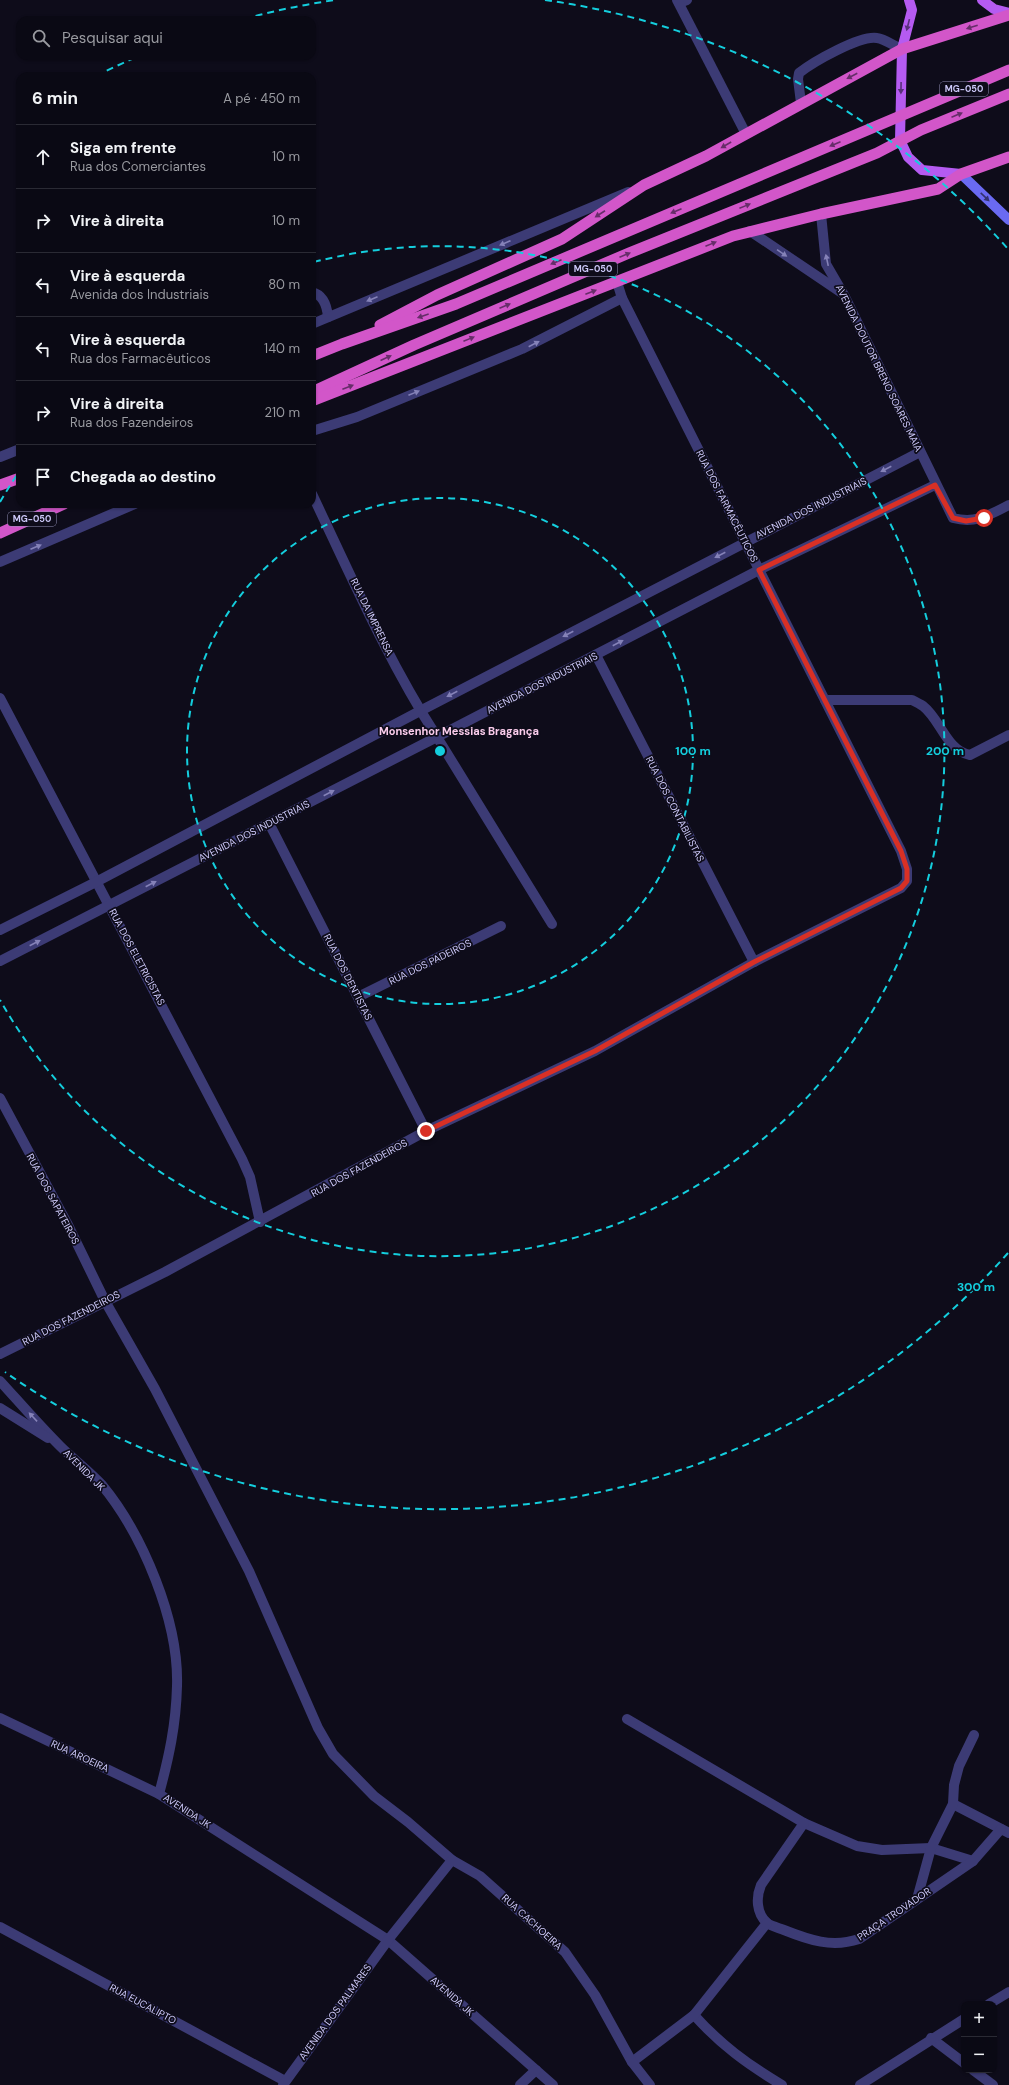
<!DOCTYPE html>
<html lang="pt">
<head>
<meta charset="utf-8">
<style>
	body { margin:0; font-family:"DM Sans",sans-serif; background:#13121d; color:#f1f3f6 }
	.controls { position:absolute; right:12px; bottom:12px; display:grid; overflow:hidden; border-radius:8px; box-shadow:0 1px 3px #0004 }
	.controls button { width:36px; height:36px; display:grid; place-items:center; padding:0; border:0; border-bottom:1px solid #2a2a34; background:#0a0914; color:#f1f3f6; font:20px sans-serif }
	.stop { position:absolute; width:12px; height:12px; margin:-9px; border:3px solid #d93025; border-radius:50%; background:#fff }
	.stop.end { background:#d93025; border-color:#fff; box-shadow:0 1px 4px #0008 }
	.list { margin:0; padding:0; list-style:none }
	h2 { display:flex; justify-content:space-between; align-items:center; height:52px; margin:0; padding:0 16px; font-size:17px }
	h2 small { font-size:13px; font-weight:400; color:#999aa0 }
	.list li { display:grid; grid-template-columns:26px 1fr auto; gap:12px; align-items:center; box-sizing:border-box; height:64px; padding:0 16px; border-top:1px solid #2a2a34 }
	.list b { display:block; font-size:15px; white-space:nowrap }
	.list p { margin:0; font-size:13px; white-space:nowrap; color:#999aa0 }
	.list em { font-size:13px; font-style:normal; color:#999aa0 }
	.icon { flex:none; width:22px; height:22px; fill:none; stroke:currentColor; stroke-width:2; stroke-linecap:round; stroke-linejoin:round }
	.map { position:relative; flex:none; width:1009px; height:2085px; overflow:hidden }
	.search { position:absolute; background:#0a0914; box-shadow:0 1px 3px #0004; left:16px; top:16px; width:300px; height:44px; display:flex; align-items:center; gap:10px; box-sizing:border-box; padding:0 14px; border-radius:12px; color:#999aa0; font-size:15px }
	.panel { position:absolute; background:#0a0914; box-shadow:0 1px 3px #0004; left:16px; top:72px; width:300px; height:436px; border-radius:12px }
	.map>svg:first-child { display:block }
</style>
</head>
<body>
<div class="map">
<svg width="1009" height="2085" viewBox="0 0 1009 2085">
	<rect width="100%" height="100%" fill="#0e0c1a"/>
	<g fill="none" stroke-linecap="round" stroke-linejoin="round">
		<g stroke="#3c3b75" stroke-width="10">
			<path d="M679 3 687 0"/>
			<path d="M801 103 798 79 799 73C813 62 860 35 877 38 885 39 894 46 902 49"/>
			<path d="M312 292C324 295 327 306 328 317"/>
			<path d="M437 737 552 924"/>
		</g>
		<g stroke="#3c3b75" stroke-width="10">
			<path d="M677 0 746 134"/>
			<path d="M821 214 826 264 844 295 953 518C976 524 989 515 1009 505"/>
			<path d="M750 231 842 293"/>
			<path d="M312 324 628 192"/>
			<path d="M312 431 357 417 522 349 622 298"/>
			<path d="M0 457 20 449"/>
			<path d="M312 494C351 576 388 661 437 737"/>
			<path d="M0 562 135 504"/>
			<path d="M596 655 754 962"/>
			<path d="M0 698 242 1159 250 1177 260 1222"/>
			<path d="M825 700H912C916 702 920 704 923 706 941 720 946 750 970 755L1009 735"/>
			<path d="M269 823 426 1131"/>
			<path d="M0 930 96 882 420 711 920 452"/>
			<path d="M0 961 437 737 759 570 935 485"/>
			<path d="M358 997 501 926"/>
			<path d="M0 1098 67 1223 105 1301 155 1389 249 1571 318 1728 333 1754 374 1796 408 1822 452 1860"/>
			<path d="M0 1354 165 1272 426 1131 595 1051 754 962 901 888 907 881V869L901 851 622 298 617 282"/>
			<path d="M0 1381C20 1403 39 1425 60 1446 73 1459 89 1471 102 1485 143 1535 179 1621 177 1686 176 1725 169 1757 159 1794"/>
			<path d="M0 1408 48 1438"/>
			<path d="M0 1718 159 1794 388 1940 553 2085"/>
			<path d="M627 1719 804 1823 857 1846 882 1850 931 1848 973 1861"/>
			<path d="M953 1804 1009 1833"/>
			<path d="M804 1823 761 1885C756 1897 756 1913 767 1923 771 1926 779 1928 784 1930 809 1940 832 1948 859 1939L973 1861 1001 1829"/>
			<path d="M917 1899 931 1848 953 1804 954 1785 959 1766 974 1735"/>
			<path d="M0 1927 285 2081"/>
			<path d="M989 2004 1009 1992"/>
			<path d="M694 2015C721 2045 747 2064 782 2085"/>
			<path d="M931 2038 964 2063"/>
			<path d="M632 2062 694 2015 767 1923"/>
			<path d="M973 2070 993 2085"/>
			<path d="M283 2085 388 1940 452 1860 480 1876 565 1952 595 1995 632 2062 650 2085"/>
			<path d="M520 2085 536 2070"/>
			<path d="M860 2085 964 2019"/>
		</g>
		<path stroke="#6a6af2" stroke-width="10" d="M961 174 1009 220"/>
		<g stroke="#b55bf1" stroke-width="10">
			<path d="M909 0 912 10 902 49 900 140 908 157 922 170 961 174"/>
			<path d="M982 0 994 9 1009 13"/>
		</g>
		<g stroke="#d256c9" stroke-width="11">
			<path d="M380 325 437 295 562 239 644 185 706 156 902 49 1009 15"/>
			<path d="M312 356 342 344 456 304 1009 70"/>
			<path d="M312 392 414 345 629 253 877 153 921 130 1009 94"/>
			<path d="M312 401 733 236 821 214 938 189 961 174 1009 157"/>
			<path d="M0 485 20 478"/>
			<path d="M0 533 64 504"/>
		</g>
	</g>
	<defs><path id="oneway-solid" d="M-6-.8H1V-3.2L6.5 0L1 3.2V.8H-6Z"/></defs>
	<g fill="#59307b">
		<use href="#oneway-solid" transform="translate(908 25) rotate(104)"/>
		<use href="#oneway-solid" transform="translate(901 88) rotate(91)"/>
	</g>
	<g fill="#662d69">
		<use href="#oneway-solid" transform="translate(972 27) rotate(162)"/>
		<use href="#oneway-solid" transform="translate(852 76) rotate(152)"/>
		<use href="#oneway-solid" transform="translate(957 115) rotate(-23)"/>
		<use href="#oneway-solid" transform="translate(835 144) rotate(157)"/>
		<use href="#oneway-solid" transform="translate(726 145) rotate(150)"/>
		<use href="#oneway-solid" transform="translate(745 206) rotate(-22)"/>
		<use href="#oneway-solid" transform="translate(676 211) rotate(157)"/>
		<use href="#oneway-solid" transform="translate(600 214) rotate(147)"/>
		<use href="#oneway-solid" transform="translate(711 244) rotate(-22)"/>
		<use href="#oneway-solid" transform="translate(625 255) rotate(-23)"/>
		<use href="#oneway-solid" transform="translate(556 262) rotate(157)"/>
		<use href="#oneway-solid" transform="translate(591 292) rotate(-21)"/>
		<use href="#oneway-solid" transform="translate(505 306) rotate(-23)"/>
		<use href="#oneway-solid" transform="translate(423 316) rotate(161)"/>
		<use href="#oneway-solid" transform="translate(469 339) rotate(-22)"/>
		<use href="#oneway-solid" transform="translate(386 358) rotate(-24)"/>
		<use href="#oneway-solid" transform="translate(348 387) rotate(-21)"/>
	</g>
	<use fill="#333270" href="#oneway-solid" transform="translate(985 197) rotate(44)"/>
	<g fill="#8582b8">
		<use href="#oneway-solid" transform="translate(505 243) rotate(157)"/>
		<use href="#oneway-solid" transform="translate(782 253) rotate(34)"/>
		<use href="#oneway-solid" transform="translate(827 260) rotate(-102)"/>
		<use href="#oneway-solid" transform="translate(372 299) rotate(157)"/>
		<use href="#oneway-solid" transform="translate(534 344) rotate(-27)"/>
		<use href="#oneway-solid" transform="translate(414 393) rotate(-22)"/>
		<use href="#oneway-solid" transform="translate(886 469) rotate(153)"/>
		<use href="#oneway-solid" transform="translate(36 547) rotate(-23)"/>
		<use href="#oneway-solid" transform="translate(720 555) rotate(153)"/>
		<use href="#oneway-solid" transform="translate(568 634) rotate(153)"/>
		<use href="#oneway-solid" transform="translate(618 643) rotate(-28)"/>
		<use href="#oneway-solid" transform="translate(452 694) rotate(153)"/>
		<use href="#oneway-solid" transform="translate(329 793) rotate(-27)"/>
		<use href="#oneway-solid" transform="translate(151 884) rotate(-27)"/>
		<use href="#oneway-solid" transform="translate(35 943) rotate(-27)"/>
		<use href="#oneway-solid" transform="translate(33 1417) rotate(-133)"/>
	</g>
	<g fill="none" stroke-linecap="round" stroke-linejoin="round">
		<path stroke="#d93025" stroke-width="5" d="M426 1131 595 1051 754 962 901 888 907 881V869L901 851 759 570 935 485 953 518 966 521 984 518"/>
	</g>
	<g fill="none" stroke="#14cedd" stroke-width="2" stroke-dasharray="7 5">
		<circle cx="440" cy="751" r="253"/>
		<path d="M0 502A505 505 0 0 1 19 472M314 262A505 505 0 1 1 0 1000"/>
		<path d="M1008 1253A758 758 0 0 1 5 1372M96 76A758 758 0 0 1 132 59M244 19A758 758 0 0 1 335 0M545 0A758 758 0 0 1 1008 249"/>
	</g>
	<g text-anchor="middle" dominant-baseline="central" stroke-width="3.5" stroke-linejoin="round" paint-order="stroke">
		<g fill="#0e0c1a" stroke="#9491b7" stroke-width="1">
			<rect x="940" y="82" width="48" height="14" rx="3"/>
			<rect x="569" y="262" width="48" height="14" rx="3"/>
			<rect x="8" y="512" width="48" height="14" rx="3"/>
		</g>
		<g font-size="9" font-weight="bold" fill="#cecafa">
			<text x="964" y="89">MG-050</text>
			<text x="593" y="269">MG-050</text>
			<text x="32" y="519">MG-050</text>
		</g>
		<g font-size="10" fill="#cecafa" stroke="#0e0c1a">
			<text transform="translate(879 368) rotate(64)">AVENIDA DOUTOR BRENO SOARES MAIA</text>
			<text transform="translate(727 506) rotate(63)">RUA DOS FARMACÊUTICOS</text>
			<text transform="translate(811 508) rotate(-27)">AVENIDA DOS INDUSTRIAIS</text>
			<text transform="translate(372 617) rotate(64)">RUA DA IMPRENSA</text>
			<text transform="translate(542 683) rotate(-27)">AVENIDA DOS INDUSTRIAIS</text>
			<text transform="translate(675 809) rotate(63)">RUA DOS CONTABILISTAS</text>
			<text transform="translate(254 831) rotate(-27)">AVENIDA DOS INDUSTRIAIS</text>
			<text transform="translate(137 957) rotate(62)">RUA DOS ELETRICISTAS</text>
			<text transform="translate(430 962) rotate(-26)">RUA DOS PADEIROS</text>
			<text transform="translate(348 977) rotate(63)">RUA DOS DENTISTAS</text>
			<text transform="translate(359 1168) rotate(-29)">RUA DOS FAZENDEIROS</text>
			<text transform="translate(53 1199) rotate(62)">RUA DOS SAPATEIROS</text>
			<text transform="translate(71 1318) rotate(-27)">RUA DOS FAZENDEIROS</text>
			<text transform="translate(84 1470) rotate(45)">AVENIDA JK</text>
			<text transform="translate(80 1756) rotate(25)">RUA AROEIRA</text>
			<text transform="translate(187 1811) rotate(33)">AVENIDA JK</text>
			<text transform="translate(894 1914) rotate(-34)">PRAÇA TROVADOR</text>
			<text transform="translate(532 1922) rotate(42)">RUA CACHOEIRA</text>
			<text transform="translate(452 1996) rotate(41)">AVENIDA JK</text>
			<text transform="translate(143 2004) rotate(28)">RUA EUCALIPTO</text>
			<text transform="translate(335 2012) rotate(-54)">AVENIDA DOS PALMARES</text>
		</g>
		<g font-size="11" font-weight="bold" fill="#facceb" stroke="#0e0c1a">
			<text x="459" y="731">Monsenhor Messias Bragança</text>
		</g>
	</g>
	<circle cx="440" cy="751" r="6" fill="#14cedd" stroke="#0e0c1a" stroke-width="2"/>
	<g font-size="12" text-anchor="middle" font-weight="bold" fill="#14cedd" stroke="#0e0c1a" stroke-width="3.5" stroke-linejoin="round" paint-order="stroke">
		<text x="693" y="755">100 m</text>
		<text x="945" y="755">200 m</text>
		<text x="976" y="1291">300 m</text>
	</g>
</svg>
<div class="controls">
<button>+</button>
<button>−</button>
</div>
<div class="stop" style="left:984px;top:518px"></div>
<div class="stop end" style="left:426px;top:1131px"></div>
<div class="search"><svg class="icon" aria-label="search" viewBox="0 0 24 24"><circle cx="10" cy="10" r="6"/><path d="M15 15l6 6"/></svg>Pesquisar aqui</div>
<section class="panel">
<h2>6 min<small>A pé · 450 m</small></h2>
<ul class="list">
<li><svg class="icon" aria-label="ahead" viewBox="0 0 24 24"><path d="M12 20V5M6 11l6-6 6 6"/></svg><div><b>Siga em frente</b><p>Rua dos Comerciantes</p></div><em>10 m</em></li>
<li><svg class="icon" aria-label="right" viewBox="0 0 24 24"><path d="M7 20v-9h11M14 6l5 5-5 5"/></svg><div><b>Vire à direita</b></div><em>10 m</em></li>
<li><svg class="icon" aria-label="left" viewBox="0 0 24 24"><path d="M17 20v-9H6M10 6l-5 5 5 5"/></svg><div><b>Vire à esquerda</b><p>Avenida dos Industriais</p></div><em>80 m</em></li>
<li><svg class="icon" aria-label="left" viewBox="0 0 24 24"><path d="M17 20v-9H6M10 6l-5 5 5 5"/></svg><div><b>Vire à esquerda</b><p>Rua dos Farmacêuticos</p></div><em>140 m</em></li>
<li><svg class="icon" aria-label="right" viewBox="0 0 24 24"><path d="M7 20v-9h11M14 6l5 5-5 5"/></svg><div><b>Vire à direita</b><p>Rua dos Fazendeiros</p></div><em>210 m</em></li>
<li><svg class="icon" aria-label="arrive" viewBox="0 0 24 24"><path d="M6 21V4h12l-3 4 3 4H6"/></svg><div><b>Chegada ao destino</b></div></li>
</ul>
</section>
</div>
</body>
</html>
